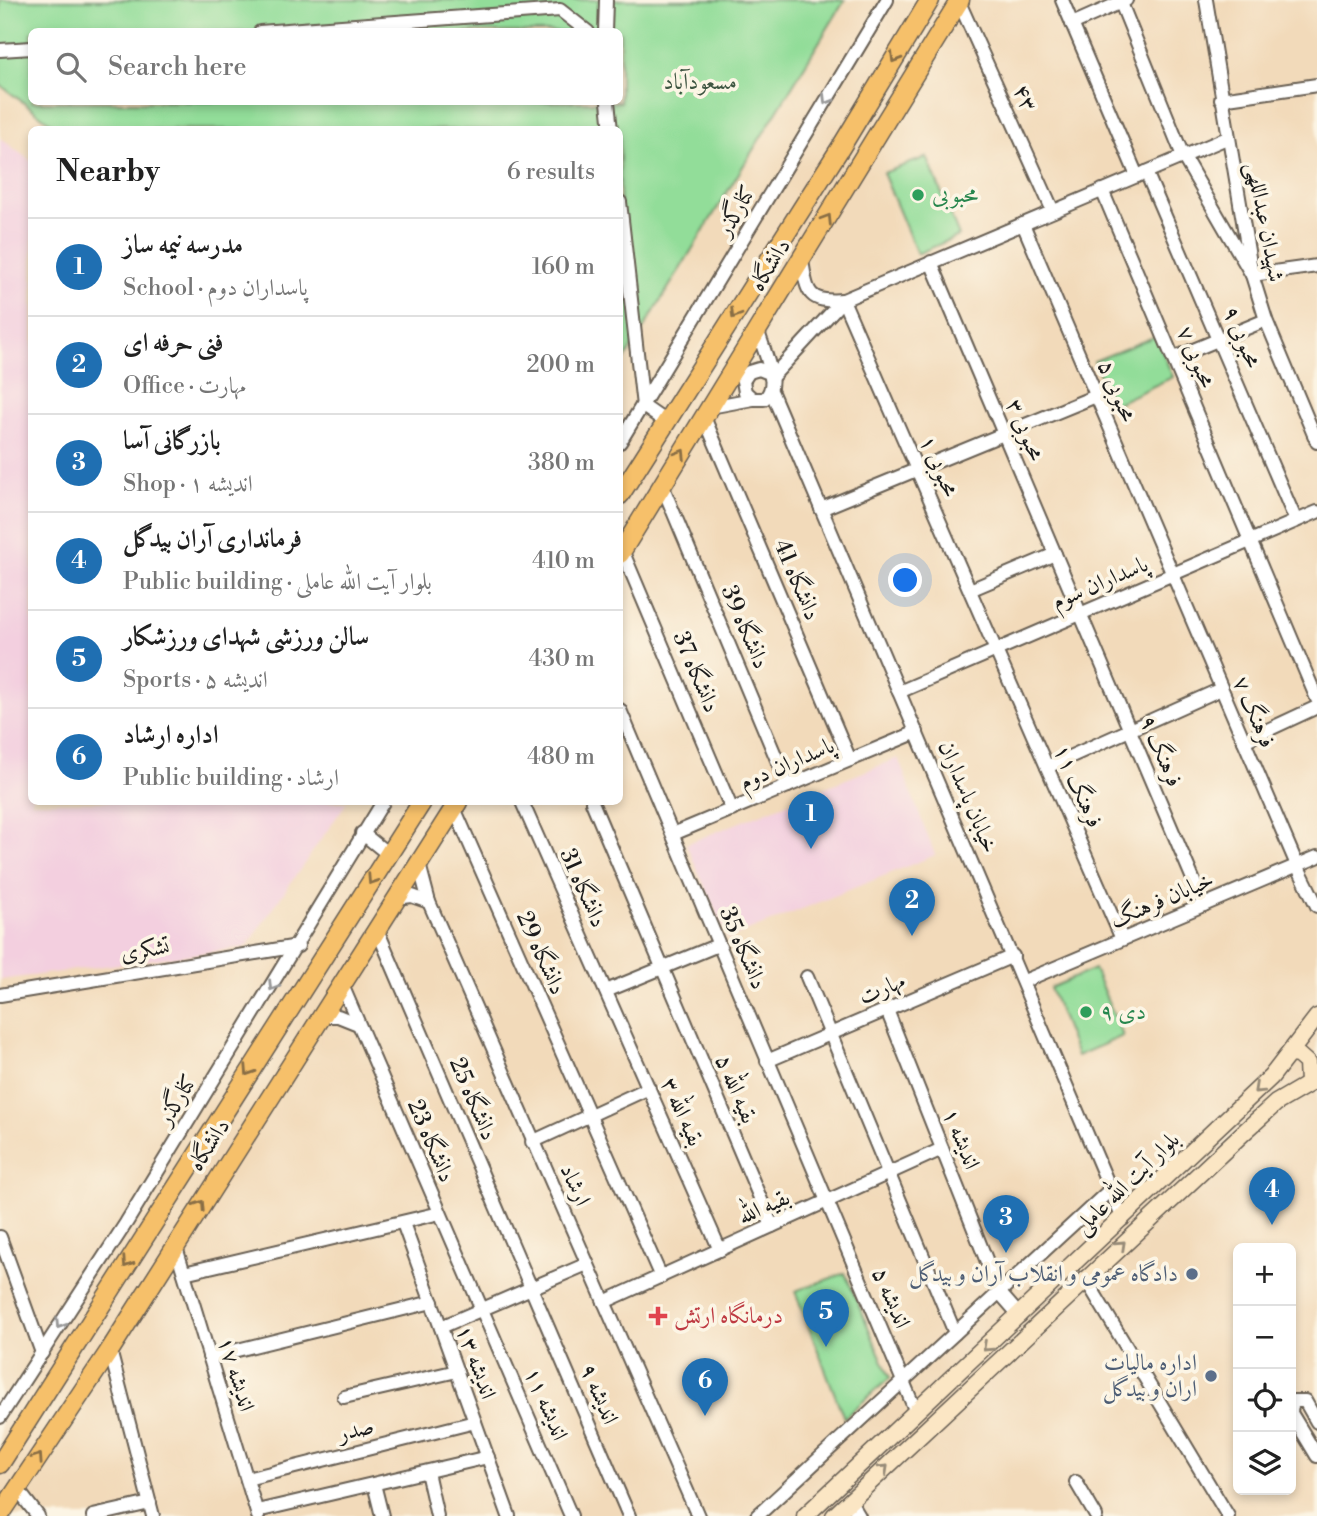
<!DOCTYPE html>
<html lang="en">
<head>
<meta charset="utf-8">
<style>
	body { margin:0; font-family:"Libre Bodoni",Amiri,serif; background:#f2f2f2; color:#222 }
	.controls { position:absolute; right:21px; bottom:21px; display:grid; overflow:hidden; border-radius:10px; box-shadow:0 4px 10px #0003 }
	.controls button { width:63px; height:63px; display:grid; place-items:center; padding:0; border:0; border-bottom:2px solid #e0e0e0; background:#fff; color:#222; font:35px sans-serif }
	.you { position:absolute; left:906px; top:581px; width:24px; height:24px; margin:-18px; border:5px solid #fff; border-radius:50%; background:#1a73e8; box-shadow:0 0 0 10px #1a73e833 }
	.badge { display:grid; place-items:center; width:46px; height:46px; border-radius:50%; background:#1f6fb2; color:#fff; font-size:23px; font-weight:700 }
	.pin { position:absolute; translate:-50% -58px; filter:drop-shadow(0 2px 4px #0008) }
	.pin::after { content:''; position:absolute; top:37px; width:24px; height:21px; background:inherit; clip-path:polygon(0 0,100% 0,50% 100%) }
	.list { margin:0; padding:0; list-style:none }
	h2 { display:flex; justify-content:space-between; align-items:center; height:91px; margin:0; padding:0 28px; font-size:30px }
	h2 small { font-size:23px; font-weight:400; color:#767676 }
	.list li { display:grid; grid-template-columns:46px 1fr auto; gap:21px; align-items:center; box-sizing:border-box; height:98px; padding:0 28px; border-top:2px solid #e0e0e0 }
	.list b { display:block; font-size:26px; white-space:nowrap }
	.list p { margin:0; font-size:23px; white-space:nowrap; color:#767676 }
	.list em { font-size:23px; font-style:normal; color:#767676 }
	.icon { flex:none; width:38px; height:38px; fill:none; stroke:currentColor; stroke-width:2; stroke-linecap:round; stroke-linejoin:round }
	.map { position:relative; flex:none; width:1317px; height:1516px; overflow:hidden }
	.search { position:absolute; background:#fff; box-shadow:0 4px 10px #0003; left:28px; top:28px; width:595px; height:77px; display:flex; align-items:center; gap:18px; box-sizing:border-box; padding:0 24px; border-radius:10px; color:#767676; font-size:26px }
	.panel { position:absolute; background:#fff; box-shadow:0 4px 10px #0003; left:28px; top:126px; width:595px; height:679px; border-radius:10px }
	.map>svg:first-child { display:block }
</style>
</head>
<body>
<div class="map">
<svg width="1317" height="1516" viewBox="0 0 1317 1516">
	<rect width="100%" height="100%" fill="#fcf5e5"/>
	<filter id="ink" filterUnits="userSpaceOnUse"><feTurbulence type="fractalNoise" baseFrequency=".0143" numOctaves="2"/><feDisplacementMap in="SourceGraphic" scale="14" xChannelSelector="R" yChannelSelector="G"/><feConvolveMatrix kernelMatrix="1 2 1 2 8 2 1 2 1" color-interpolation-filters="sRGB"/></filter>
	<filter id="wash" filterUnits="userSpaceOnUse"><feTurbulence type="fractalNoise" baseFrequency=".00686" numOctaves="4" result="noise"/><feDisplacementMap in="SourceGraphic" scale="28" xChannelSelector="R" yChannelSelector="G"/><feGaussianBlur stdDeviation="1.57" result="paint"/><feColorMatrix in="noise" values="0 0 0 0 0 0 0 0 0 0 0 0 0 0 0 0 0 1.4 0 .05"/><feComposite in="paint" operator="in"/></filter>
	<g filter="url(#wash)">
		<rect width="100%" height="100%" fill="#f2daba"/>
		<g fill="#f3cfdf">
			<path d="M0 138 32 162V802H347L246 947 0 980Z"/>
			<path d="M898 758 935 855 728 939 686 844Z"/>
		</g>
		<g fill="#92dd99" stroke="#577c5a" stroke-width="2" fill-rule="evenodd">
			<path d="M0 0H845L620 367V130L59 129 0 85ZM32 32H620V102H32Z"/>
			<path d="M927 157 959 236 917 254 883 173Z"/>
			<path d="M1156 336 1173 377 1113 405 1094 361Z"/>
			<path d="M1094 969 1123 1036 1077 1056 1050 988Z"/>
			<path d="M845 1273 890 1378 844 1418 795 1291Z"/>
		</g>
	</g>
	<g filter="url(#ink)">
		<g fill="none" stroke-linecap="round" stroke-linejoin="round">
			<g stroke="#675e53" stroke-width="16">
				<g id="street">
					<path d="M1062 0 1137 176"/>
					<path d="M1206 0 1252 275 1266 320 1317 442"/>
					<path d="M959 2 1053 211"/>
					<path d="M1121 3 1183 156 1252 275 1317 266"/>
					<path d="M1072 24 1126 0"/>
					<path d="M260 32 560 10 588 32"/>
					<path d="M605 32 606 0"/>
					<path d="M0 50 32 48"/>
					<path d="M1221 99 1317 85"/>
					<path d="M608 102 611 130"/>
					<path d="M1146 172 1296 521"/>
					<path d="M1102 190 1317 699"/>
					<path d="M620 202 643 406 666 422"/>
					<path d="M1023 224 1297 865 1317 906"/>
					<path d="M802 260C807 292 807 303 843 300L1122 939"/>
					<path d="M931 262 1204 905"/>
					<path d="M758 331C763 351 782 385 764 399H753L745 392 743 381 749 372 759 369 769 373"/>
					<path d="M1174 358 1266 320"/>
					<path d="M771 378 843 300 1227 138"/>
					<path d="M772 393 1123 1219"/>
					<path d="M710 407 753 399"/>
					<path d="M704 417 850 760"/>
					<path d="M620 442 887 0"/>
					<path d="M662 485 788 786"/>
					<path d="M821 509 1096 396"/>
					<path d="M622 550 732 810"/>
					<path d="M970 590 1055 554"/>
					<path d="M899 692 1317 512"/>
					<path d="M620 710 916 1412"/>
					<path d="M1244 741 1317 707"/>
					<path d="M1047 767 1221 689"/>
					<path d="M522 802 720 1250"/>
					<path d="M592 802 772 1226"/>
					<path d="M454 808 661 1277"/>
					<path d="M362 833 388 854"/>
					<path d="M673 834 917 732"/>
					<path d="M419 864 429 902 698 1516"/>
					<path d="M396 898 412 896 429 902"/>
					<path d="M376 927 629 1516"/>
					<path d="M807 977 955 1333"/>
					<path d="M1024 981 1317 857"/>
					<path d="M342 985 571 1516"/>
					<path d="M606 991 718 945"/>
					<path d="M0 995 298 946"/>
					<path d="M887 1010 999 1292 1020 1316"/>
					<path d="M322 1016H338L358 1024"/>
					<path d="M767 1061 1013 956"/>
					<path d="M532 1142 649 1088"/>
					<path d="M403 1223 509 1516"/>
					<path d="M0 1237 42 1353"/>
					<path d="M175 1244 258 1516"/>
					<path d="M184 1273 440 1213"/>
					<path d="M1085 1278 1228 1516"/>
					<path d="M604 1302 942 1149"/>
					<path d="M441 1327 587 1264"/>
					<path d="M110 1350 153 1516"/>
					<path d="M209 1357 432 1302"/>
					<path d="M344 1397 457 1371"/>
					<path d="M1291 1411 1293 1401H1305L1317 1422"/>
					<path d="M1291 1413 1317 1456"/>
					<path d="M0 1417 126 1223 383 802"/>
					<path d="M427 1472 437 1516"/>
					<path d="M247 1479 475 1422"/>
					<path d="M1076 1482 1096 1516"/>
					<path d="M374 1484 382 1516"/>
					<path d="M17 1489 38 1516"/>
					<path d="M850 1501 859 1516"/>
					<path d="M257 1511 488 1457"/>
					<path d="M93 1516 150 1503"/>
					<path d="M757 1516 1111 1189"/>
				</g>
			</g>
			<g stroke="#675e53" stroke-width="19">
				<g id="secondary">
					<path d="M1290 1054 1298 1055 1307 1063 1308 1083"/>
					<path d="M805 1516 1271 1077 1317 1017"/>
					<path d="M834 1516 1242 1134 1276 1103 1317 1079"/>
				</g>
			</g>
			<g stroke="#675e53" stroke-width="21">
				<g id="primary">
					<path d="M620 495 841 147 930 0"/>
					<path d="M620 554 960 0"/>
					<path d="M0 1464 422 802"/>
					<path d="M0 1515 110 1350 458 802"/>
				</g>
			</g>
			<use href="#street" stroke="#fff" stroke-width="12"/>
			<use href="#secondary" stroke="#fbe6c4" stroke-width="16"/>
			<use href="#primary" stroke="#f6c06b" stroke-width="18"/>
		</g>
		<defs><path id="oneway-chevron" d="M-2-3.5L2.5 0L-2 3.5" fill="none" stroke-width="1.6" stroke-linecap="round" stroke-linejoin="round" transform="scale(1.75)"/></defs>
		<g stroke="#896e44">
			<use href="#oneway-chevron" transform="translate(895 58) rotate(121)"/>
			<use href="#oneway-chevron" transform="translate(827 219) rotate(-58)"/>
			<use href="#oneway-chevron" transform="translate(735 314) rotate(122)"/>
			<use href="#oneway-chevron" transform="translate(681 454) rotate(-58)"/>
			<use href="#oneway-chevron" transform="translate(372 880) rotate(123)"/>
			<use href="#oneway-chevron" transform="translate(249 1071) rotate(123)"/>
			<use href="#oneway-chevron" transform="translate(200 1205) rotate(-57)"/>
			<use href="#oneway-chevron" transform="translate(127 1263) rotate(123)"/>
			<use href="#oneway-chevron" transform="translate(38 1458) rotate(-56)"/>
		</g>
		<g stroke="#999">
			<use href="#oneway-chevron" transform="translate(827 100) rotate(121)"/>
			<use href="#oneway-chevron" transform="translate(273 986) rotate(122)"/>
			<use href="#oneway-chevron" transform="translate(60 1324) rotate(123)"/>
		</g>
		<g stroke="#978b78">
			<use href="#oneway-chevron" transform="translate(1258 1089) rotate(137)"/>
			<use href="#oneway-chevron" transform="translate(1121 1245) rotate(-43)"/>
			<use href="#oneway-chevron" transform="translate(987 1347) rotate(137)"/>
			<use href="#oneway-chevron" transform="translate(884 1469) rotate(-43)"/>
		</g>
	</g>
	<g fill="#2e9e5b" stroke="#fcf5e5" stroke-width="2.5">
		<circle cx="918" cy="195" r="7"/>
		<circle cx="1086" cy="1012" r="7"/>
	</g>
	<g fill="#5c6f8a" stroke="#fcf5e5" stroke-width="2.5">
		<circle cx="1192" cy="1274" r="7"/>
		<circle cx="1211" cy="1376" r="7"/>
	</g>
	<path fill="#e0444e" stroke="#fcf5e5" stroke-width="2.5" d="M654.5 1305.5h7v7h7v7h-7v7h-7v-7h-7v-7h7z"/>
	<g text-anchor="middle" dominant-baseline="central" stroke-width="7" stroke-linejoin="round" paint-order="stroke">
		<g font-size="23" fill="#3f5642" stroke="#fcf5e5">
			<text x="700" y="82">مسعودآباد</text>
		</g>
		<g font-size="23" fill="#1c1c1c" stroke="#fcf5e5">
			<text transform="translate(1025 98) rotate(66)">۴۳</text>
			<text transform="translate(736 211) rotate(-59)">کنارگذر</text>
			<text transform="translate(1265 222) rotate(79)">شهیدان عبداللهی</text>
			<text transform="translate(770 265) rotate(-58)">دانشگاه</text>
			<text transform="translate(1242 337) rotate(67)">محبوبی ۹</text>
			<text transform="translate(1196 357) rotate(67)">محبوبی ۷</text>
			<text transform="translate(1117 391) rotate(67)">محبوبی ۵</text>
			<text transform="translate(1025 430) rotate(67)">محبوبی ۳</text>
			<text transform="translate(939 466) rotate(66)">محبوبی ۱</text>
			<text transform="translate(797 580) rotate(67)">دانشگاه 41</text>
			<text transform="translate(1100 583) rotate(-23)">پاسداران سوم</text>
			<text transform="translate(745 627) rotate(67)">دانشگاه 39</text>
			<text transform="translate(696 672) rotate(67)">دانشگاه 37</text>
			<text transform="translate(1254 712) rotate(67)">فرهنگ ۷</text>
			<text transform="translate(1161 751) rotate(67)">فرهنگ ۹</text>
			<text transform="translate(787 764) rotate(-23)">پاسداران دوم</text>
			<text transform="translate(1078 786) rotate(66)">فرهنگ ۱۱</text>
			<text transform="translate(968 797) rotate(67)">خیابان پاسداران</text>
			<text transform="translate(583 888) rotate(66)">دانشگاه 31</text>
			<text transform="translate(1162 900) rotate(-23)">خیابان فرهنگ</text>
			<text transform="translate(743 948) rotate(67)">دانشگاه 35</text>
			<text transform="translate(145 950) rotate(-9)">تشکری</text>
			<text transform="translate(541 953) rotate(66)">دانشگاه 29</text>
			<text transform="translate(882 989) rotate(-23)">مهارت</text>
			<text transform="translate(736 1089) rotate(67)">بقیه الله ۵</text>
			<text transform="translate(473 1099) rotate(67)">دانشگاه 25</text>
			<text transform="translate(177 1100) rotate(-58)">کنارگذر</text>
			<text transform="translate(682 1112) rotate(66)">بقیه الله ۳</text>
			<text transform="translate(961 1139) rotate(68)">اندیشه ۱</text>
			<text transform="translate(431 1141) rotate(67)">دانشگاه 23</text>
			<text transform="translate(209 1145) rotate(-57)">دانشگاه</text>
			<text transform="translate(1127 1183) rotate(-44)">بلوار آیت‌ الله عاملی</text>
			<text transform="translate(575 1185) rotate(66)">ارشاد</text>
			<text transform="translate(764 1207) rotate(-24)">بقیه الله</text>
			<text transform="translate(891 1298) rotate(67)">اندیشه ۵</text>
			<text transform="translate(476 1362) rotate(70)">اندیشه ۱۳</text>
			<text transform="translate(236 1374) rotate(73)">اندیشه ۱۷</text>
			<text transform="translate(599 1394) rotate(67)">اندیشه ۹</text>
			<text transform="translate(546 1404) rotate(67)">اندیشه ۱۱</text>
			<text transform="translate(356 1430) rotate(-14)">صدر</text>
		</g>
		<g font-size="23" fill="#27864d" stroke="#fcf5e5" text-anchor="start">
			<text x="932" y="195">محبوبی</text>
			<text x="1100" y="1012">۹ دی</text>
		</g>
		<g font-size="23" fill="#4e5e75" stroke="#fcf5e5" text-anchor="end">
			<text x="1178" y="1274">دادگاه عمومی و انقلاب آران و بیدگل</text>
			<text x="1197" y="1363">اداره مالیات<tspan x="1197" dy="26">اران و بیدگل</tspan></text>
		</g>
		<g font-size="23" fill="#be3a42" stroke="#fcf5e5" text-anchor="start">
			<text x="674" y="1316">درمانگاه ارتش</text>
		</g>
	</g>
</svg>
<div class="controls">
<button>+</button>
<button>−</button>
<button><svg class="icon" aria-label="locate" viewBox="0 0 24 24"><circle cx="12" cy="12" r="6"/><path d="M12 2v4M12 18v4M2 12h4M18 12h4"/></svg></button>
<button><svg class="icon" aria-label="layers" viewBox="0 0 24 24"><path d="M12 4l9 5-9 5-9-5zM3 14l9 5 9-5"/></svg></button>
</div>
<div class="you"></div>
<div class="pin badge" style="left:811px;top:849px">1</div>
<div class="pin badge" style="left:912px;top:936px">2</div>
<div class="pin badge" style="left:1006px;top:1253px">3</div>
<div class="pin badge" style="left:1272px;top:1225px">4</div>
<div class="pin badge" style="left:826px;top:1347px">5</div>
<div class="pin badge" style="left:705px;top:1416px">6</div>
<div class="search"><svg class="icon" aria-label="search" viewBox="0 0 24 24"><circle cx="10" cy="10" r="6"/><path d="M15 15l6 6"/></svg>Search here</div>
<section class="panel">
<h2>Nearby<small>6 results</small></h2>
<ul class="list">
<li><span class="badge">1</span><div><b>مدرسه نیمه ساز</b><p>School · پاسداران دوم</p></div><em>160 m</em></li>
<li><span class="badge">2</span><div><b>فنی حرفه ای</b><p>Office · مهارت</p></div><em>200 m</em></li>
<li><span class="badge">3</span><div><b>بازرگانی آسا</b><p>Shop · اندیشه ۱</p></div><em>380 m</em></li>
<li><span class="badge">4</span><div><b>فرمانداری آران بیدگل</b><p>Public building · بلوار آیت‌ الله عاملی</p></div><em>410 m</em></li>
<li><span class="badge">5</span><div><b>سالن ورزشی شهدای ورزشکار</b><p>Sports · اندیشه ۵</p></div><em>430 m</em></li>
<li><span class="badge">6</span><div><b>اداره ارشاد</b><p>Public building · ارشاد</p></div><em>480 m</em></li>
</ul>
</section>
</div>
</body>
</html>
